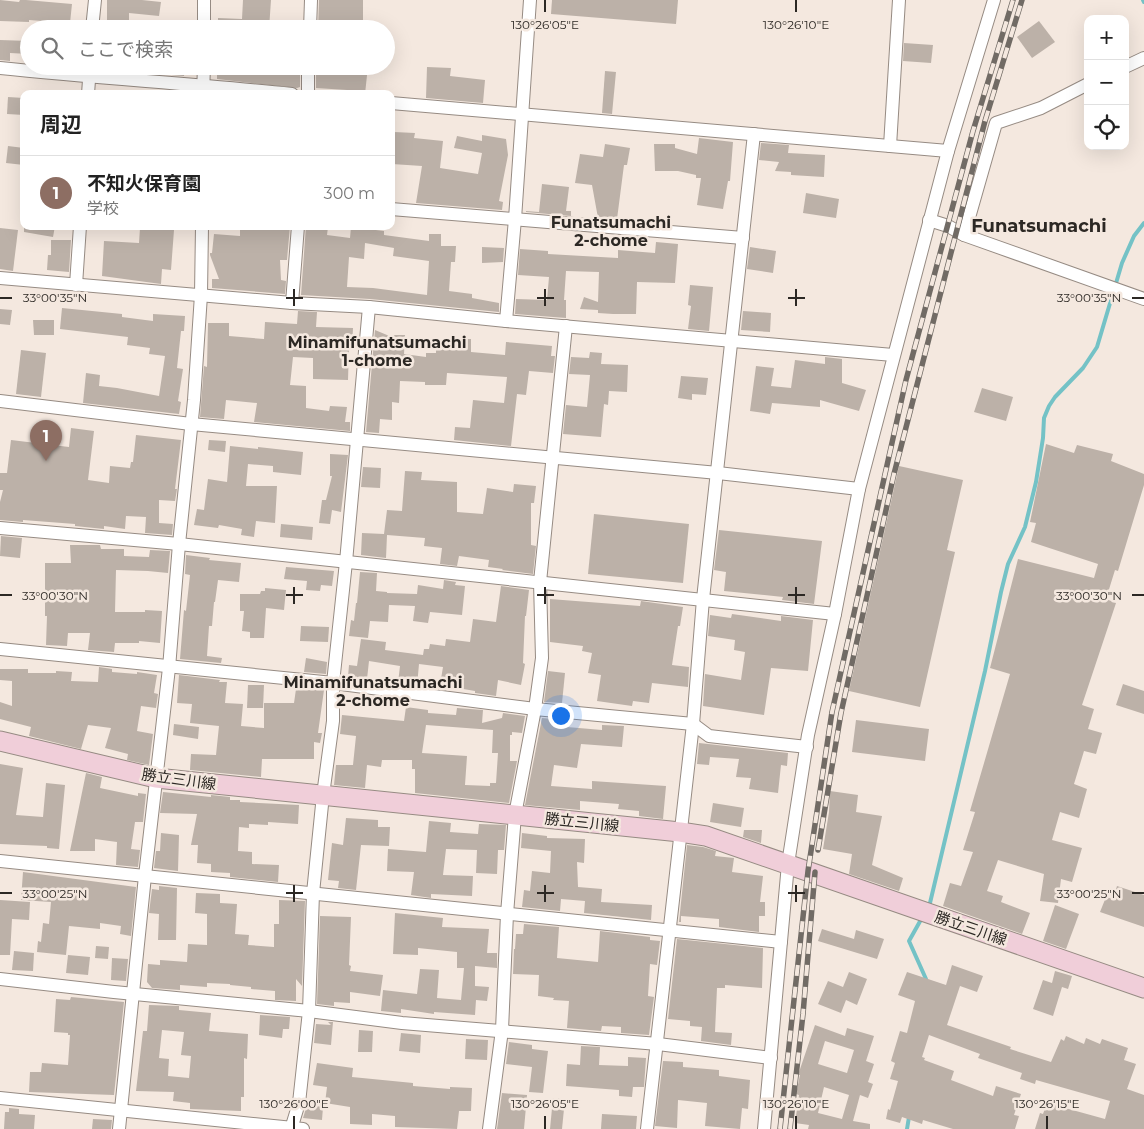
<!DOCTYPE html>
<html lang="ja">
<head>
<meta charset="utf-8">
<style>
	body { margin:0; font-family:Montserrat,"Noto Sans JP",sans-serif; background:#f6f6f6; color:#222 }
	.controls { position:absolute; right:15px; top:15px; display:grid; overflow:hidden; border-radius:10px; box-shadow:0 5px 20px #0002 }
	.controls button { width:45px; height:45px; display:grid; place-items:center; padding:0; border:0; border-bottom:1px solid #e0e0e0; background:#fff; color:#222; font:25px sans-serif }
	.you { position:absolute; left:560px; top:715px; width:18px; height:18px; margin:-12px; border:4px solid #fff; border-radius:50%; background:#1a73e8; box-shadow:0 0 0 8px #1a73e833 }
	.badge { display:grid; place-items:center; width:32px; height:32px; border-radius:50%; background:#111827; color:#fff; font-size:16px; font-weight:700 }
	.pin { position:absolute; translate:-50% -41px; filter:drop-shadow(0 1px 2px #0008) }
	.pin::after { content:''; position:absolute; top:26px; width:18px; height:15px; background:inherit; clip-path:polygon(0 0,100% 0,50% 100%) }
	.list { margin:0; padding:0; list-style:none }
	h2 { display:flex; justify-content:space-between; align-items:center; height:65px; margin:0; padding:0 20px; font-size:21px }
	h2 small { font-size:16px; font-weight:400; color:#767676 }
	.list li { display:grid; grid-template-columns:32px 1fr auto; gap:15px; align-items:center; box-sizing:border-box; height:75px; padding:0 20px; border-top:1px solid #e0e0e0 }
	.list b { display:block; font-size:19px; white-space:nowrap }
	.list p { margin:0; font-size:16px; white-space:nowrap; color:#767676 }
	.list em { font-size:16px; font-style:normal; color:#767676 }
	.icon { flex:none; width:28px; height:28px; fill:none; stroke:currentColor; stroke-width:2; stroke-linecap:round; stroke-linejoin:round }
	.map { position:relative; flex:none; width:1144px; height:1129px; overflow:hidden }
	.search { position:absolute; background:#fff; box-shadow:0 5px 20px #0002; left:20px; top:20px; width:375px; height:55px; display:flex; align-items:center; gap:12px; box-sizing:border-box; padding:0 18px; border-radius:28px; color:#767676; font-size:19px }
	.panel { position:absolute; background:#fff; box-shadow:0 5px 20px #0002; left:20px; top:90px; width:375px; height:140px; border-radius:10px }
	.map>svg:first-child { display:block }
</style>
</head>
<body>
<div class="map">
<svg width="1144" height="1129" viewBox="0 0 1144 1129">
	<rect width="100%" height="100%" fill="#f4e8df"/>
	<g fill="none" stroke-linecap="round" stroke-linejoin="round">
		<g stroke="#74c2c6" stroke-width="4">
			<path d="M1143 0 1144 2"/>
			<path d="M927 907 930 903 985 671 1001 592 1008 564 1025 527 1036 482 1043 438 1044 418 1049 406 1055 397 1083 368 1097 347 1122 263 1134 236 1144 223"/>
			<path d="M923 916 909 941 926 979 924 981"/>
			<path d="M907 1129 909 1117"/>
		</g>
	</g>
	<g fill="#bcb1a8" fill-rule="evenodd">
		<path d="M0 0 19 2 20 0H26L72 4 70 23 29 20V22L0 21Z"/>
		<path d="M107 0H142L161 2 159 16 129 13V25H107Z"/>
		<path d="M243 0H271L269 29H218V18L242 19Z"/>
		<path d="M319 0H363V29H318Z"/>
		<path d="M552 0H678L676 24 551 14Z"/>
		<path d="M1039 21 1055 42 1032 58 1017 37Z"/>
		<path d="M0 40 29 41V54L10 53V61L0 60Z"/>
		<path d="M904 43 933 45 931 63 903 61Z"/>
		<path d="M132 66H185L184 76 132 72Z"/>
		<path d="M346 66H368L365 94 347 92V90L316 88V68L346 70Z"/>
		<path d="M427 67 451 68 450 76 485 80 483 103 426 98Z"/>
		<path d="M605 71 616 72 612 114 602 113Z"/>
		<path d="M300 73V87L297 88 217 79V74L248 75Z"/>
		<path d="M159 90 184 92 183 94H159Z"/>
		<path d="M8 97 24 98V115L7 114Z"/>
		<path d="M394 132 415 133 414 138 443 141 440 168 478 174 482 153 454 148 457 136 482 141V135L506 139 508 155 499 201 503 202 502 210 416 203 422 166 392 164Z"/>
		<path d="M699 138 733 142 730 181H728L723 209 697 205 701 178H696V175L678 171H655L654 144H675V148L697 154Z"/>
		<path d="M761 143 789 145 788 153 825 155 824 177 791 175V172L775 171 779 162 759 160Z"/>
		<path d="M605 144 630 148 627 165H624L617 219 598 218 592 185 575 183 580 154 603 157Z"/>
		<path d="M8 146 24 148V165L6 163Z"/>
		<path d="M542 184 569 187 566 211H571V216L526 212V211L539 212Z"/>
		<path d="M806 193 839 199 836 218 803 213Z"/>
		<path d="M24 226H55L53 237 24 232Z"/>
		<path d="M240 226H290L287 260H280L281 280 286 281 285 294 212 288V279H219L210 255V253H212L214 234 240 236Z"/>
		<path d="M306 226 328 227 327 235 350 238 351 227 384 231V235L429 241V234H441V246H456L455 262H451L449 291 472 294V298L499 303V312L370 299 301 295ZM365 243 394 248 393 256 429 261 427 295 373 288 347 287 349 257 364 259Z"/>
		<path d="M0 228 18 230 13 271 0 269Z"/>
		<path d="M140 228 174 230 171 270 162 269 161 284 102 276 104 241 139 243Z"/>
		<path d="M51 240H71L69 272 47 270 48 255H51Z"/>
		<path d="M656 242 678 244 675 283 637 282 636 314H613L598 313V310L580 309 584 297 598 302 599 272 566 271 564 300H566V318L515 314 516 299 547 300 549 277 518 275 520 249 548 251V254L618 258V250L655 253Z"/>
		<path d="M482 247 504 248 503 262 482 263Z"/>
		<path d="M750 247 776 251 773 273 747 269Z"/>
		<path d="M690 285 713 287 709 331 688 329 691 306 688 305Z"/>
		<path d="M62 308 122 314V317L153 321V314L185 316 184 331H181L177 368 183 369 178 401 181 402 179 414 83 403 86 373 100 375 99 386 117 388 159 396 165 356 149 354 150 348 127 345 128 337 60 329Z"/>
		<path d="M0 309 12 310 10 325 0 324Z"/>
		<path d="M298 311 317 312 316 327 353 328 352 347H349L348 380 313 379V358L293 357 290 385 306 386V408L329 411 330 406 347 407 345 422H350V431L254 422 257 403 226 400 224 419 200 417 204 366 207 367 208 323H229V336L264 339 265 322 297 324Z"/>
		<path d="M743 311 771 313 770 332 741 330Z"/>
		<path d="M33 320H54V335H34Z"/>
		<path d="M375 330 387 335H405L404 354 426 357V353H436V345H456V339H471V352L505 355 506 342 552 346 551 356H555L553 373 529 371 526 395 517 394 511 446 454 440 455 427 470 428 473 400 504 403 507 377 447 373 446 385H425V382L400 381 399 403 392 402V420L380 419 379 433 366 432Z"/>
		<path d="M21 350 46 353 41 397 16 394Z"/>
		<path d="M590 352 602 353 601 364 628 365 627 392 609 391 608 405 604 404 601 437 563 434 566 405 587 407 590 375 569 374 571 357 589 358Z"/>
		<path d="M825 357 842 359V383L866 390 859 411 820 400V407L772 403 770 414 750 411 756 366 774 368 771 386 791 388 795 360 825 364Z"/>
		<path d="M681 376 708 378 706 395 692 394V400L678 398Z"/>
		<path d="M982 388 1013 397 1006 421 974 412Z"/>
		<path d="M71 428 94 431 88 480 109 483 110 466 130 468 131 462H133L136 435 181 440 175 489H177L175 501 159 500V523L173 524 172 535 145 533 146 517 126 516 125 529 104 526V529L75 526V524L23 520V522L0 520V502L3 490H0V473H7L11 440 69 447Z"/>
		<path d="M209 440 226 441 225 452 208 450Z"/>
		<path d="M1046 444 1074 453 1077 445 1113 454 1111 461 1144 474V485L1118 571 1115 570 1106 599 1116 603 1082 705 1094 709 1088 729 1102 733 1096 754 1084 751 1074 784 1087 789 1079 818 1060 812 1052 840 1082 848 1072 882 1061 879 1058 903 1040 901 1044 874 998 860 987 891 1003 896 1001 902 1030 913 1022 934 943 906 950 883 961 886 973 852 963 850 975 812 970 811 1010 674 990 668 1018 559 1094 578 1098 564 1031 542 1036 523 1030 522Z"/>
		<path d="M230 446 258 449V447L303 452 301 475 273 472V466L248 464 246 486H277L275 523 256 521 254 537 241 535 242 529 219 525 218 528 194 525 197 509 204 510 208 479 227 482Z"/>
		<path d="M330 454 348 455 341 512 332 510 330 524 319 523 322 500H326L332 476H330Z"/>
		<path d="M899 466 963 480 947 550 955 552 920 707 849 691Z"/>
		<path d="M363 467 381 468 380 488 361 487Z"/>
		<path d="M405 471 422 472 421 480 457 482V512L483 514 487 488 513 492 514 484 536 486 534 503H531V545L536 546 533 574 502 570 503 569 488 567 489 560 459 556 457 566 440 564 442 548 424 546 425 538 387 535 386 558 361 555 362 533 384 534 387 510 402 511Z"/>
		<path d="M594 514 689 524 683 583 588 574Z"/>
		<path d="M281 524 313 527 312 540 280 537Z"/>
		<path d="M719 530 822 541 814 604 782 600 783 597 724 591 726 572 714 570Z"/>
		<path d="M1 536 22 538 20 558 0 556Z"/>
		<path d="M70 545H100L101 549H124V556L149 557 150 550 170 551 168 573 148 571 116 570 115 612H145V610L162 611 160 643 139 641V643H115L114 652 88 650 90 633H68L67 646 46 645 47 616H45V563H71Z"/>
		<path d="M186 555 210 558 209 560 241 563 239 582 218 580 215 602H214L212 626H209L207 656 222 658 221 663 180 659 184 610 186 611 190 575 185 574Z"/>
		<path d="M286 567 334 571 332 586 321 585 320 591 306 590 307 581 284 579Z"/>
		<path d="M360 572 377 573 376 591 387 592V593L417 594 418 585 443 589 444 580 456 582 455 585 465 586 462 615 430 612 428 623 413 621 415 606 389 605 388 622 370 621 368 638 349 636 351 620 354 621 356 603H357Z"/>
		<path d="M501 586 529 590 526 616H525L523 663 525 664 521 685 498 680 496 696 475 693V691L440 685 443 667 419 664 417 686 398 683 400 666 369 661 367 679 348 677 349 665 357 666 361 639 386 642 385 650 423 655 424 649H429L430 644 445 646 446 639 470 642 473 619 496 622Z"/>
		<path d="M265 588 286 590 284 610 266 608 264 638H250V632L242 631 244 611H240V594H260L261 591H265Z"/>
		<path d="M550 599 640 606 641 601 683 607 680 626H678L672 665 689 667 688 687 652 683 649 703 633 701 632 706 597 701 601 675 588 673 592 653 582 651 583 646 550 642Z"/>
		<path d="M732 614 781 621V616L813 620 808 671 771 668 764 715 703 706 705 674 741 680 745 652 734 650 735 640 708 636 710 615 731 618Z"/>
		<path d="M301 626 329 627 328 642 300 641Z"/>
		<path d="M306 658 327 662 326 674 304 672Z"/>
		<path d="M99 667 112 669V672L137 674V672L157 675 154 693 158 694 156 708 141 706 137 731 153 734 149 765 127 760 128 754 105 748 111 728 88 725 81 749 29 736 31 727 0 719V702L12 706V681L0 680V669H28V673H56V671L72 672 71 681 98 682Z"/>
		<path d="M548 671 565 673 562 703 544 702Z"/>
		<path d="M179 675 220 680 219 682H227L225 703 243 704 241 726 264 728V703H294L296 689 301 690 302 688 324 690 318 733H322L320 743 314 742V759H262L261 777 190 770 191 754 216 755 219 726 190 723 192 704 177 703Z"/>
		<path d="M1123 684 1144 691V714L1116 705Z"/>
		<path d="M248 685H264L263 708H247Z"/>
		<path d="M406 707 428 710V713L456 715 457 708 483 710 482 723 502 718 503 713 525 716 522 733 512 732V735H510V761H517L509 803 415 793V769H412V760H382L381 767 367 765 365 788 334 785 336 765H353L356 736 340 734 342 715 404 721ZM426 725 493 730 492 753H498L496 783H490V786L465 785 467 756 422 753Z"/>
		<path d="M542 718 567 720V727L602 730V725L624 726 622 747 581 744 577 768 554 765 551 786 592 789V781L666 786 663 819 639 816V811L618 809 619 804 580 801V810L525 805Z"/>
		<path d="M856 720 929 729 925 761 852 752Z"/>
		<path d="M174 724 199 727 198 739 173 735Z"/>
		<path d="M699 743 788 753 787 766 781 765 778 793 749 789 751 778 736 777 739 759 710 757 709 765 697 764Z"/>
		<path d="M0 764 23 768 16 815 43 817 46 783 65 785 59 849 47 848V846L0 844Z"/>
		<path d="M86 773 102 777 100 788 138 796V793L146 794 143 822H135L131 849 140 850 138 867 116 865 117 842 95 839V851H70Z"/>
		<path d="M830 791 858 795 856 812 882 816 872 865 903 878 899 891 849 874 852 854 823 849 829 812Z"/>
		<path d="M163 792 211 797V795L230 797V800H240V802L299 805 298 824 268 822V825L249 824V828L239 827 238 851 252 852V864L279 865 278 882 230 877V873L211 872V864L197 863 198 845H191L197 814 160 813Z"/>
		<path d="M713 803 744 808 741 827 710 822Z"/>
		<path d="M346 818 378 820V827H390L389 846 361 845 356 890 338 888 339 881 328 880 332 843 343 845Z"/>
		<path d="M429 821 451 823 450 832 478 834 479 824 506 825 504 850H498L497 874 476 873 477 850 446 849 443 875 473 876 472 896 431 894V898L411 895 414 872 387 871 388 849 426 852Z"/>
		<path d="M744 830H762L761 843 743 837Z"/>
		<path d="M161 833 179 835 178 871 154 868 156 851H160Z"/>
		<path d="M522 833 547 836V838L585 839 584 863 577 862 578 887 602 889 601 902 652 905 651 920 584 913 585 901 561 899 560 911 522 907 524 890 530 891 532 871 550 873 551 851 521 848Z"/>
		<path d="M687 845 703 847 716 851 715 856 734 858 732 872 763 876 760 902H765V916H759V932L719 927V919L681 916V922H679Z"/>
		<path d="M23 872 136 887 131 936 120 934 121 926 100 923V929L69 926 66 955 37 952 38 941 41 942 43 923 49 924 51 902 21 900Z"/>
		<path d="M159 886 177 888 176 940H158L159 914 149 913 152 889 159 890Z"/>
		<path d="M1117 886 1144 895V927L1100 912 1106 897 1113 899Z"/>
		<path d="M196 893 220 894V903L237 904 235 934 249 935 248 945 274 947V924H279V900L305 901 302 986 296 979V1001L275 1000V991L251 989V987L230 985V984L207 983V987L180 985V990L152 988 147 982 148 964 160 965V960L187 962 188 944 207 945V914L195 913Z"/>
		<path d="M0 900 30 902 29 920 12 919 10 955H0Z"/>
		<path d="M1055 905 1079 914 1066 949 1043 941Z"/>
		<path d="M395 913 443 918 442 927 489 929 487 953H497V968L475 966V986L489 987 487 1001 476 1000 475 1015 434 1012V1014L401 1009V1013L381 1011 383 990 417 994 420 969 439 970 437 998 461 1000 464 968H457V952L418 948V955L393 954Z"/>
		<path d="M320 916 351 917 349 965 351 966 350 971 383 975 380 996 350 992V1003L334 1002V1006L317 1004Z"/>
		<path d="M524 924 559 927 557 958 598 962 600 931 650 937V940L660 941 657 965 650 964 648 996 654 997 649 1035 621 1033V1027L602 1026 601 1031 567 1028 569 1001 553 1000 554 998 538 996 539 975 513 974 514 949H515L516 934H523Z"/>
		<path d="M822 929 854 939 856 930 884 939 877 959 818 941Z"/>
		<path d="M677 939 763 948 762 988 725 985V988H717L715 1032 732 1033 731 1045 701 1041 702 1027 690 1026V1021L668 1019Z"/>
		<path d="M96 946 109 947 108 959 95 958Z"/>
		<path d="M14 951 34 953 33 971 12 970Z"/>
		<path d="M68 955 90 957 88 975 66 973Z"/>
		<path d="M112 958 128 959 126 981 111 980Z"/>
		<path d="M952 965 983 976 977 992 960 986 947 1025 1011 1047 1010 1049 1051 1062 1061 1039 1064 1041 1066 1036 1084 1044 1086 1038 1100 1044 1102 1039 1128 1048 1124 1060 1136 1064 1127 1089 1144 1095V1129H1035L1040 1113 1043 1114 1047 1103 1105 1119 1110 1101 1036 1080 1035 1084 1020 1079 1022 1073 978 1058 980 1054 929 1035 922 1057 925 1058 924 1060 954 1071 951 1080 993 1096 996 1086 1021 1094 1014 1115 1019 1116 1015 1129H953L923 1120 922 1124 902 1117 900 1123 886 1119 888 1109 890 1110 898 1081 890 1079 895 1063 891 1061 900 1031 907 1033 915 1001 898 995 907 972 946 985Z"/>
		<path d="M1055 971 1072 976 1068 989 1062 987 1053 1016 1033 1009 1043 980 1052 983Z"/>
		<path d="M849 972 867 979 857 1005 846 1000 841 1013 818 1004 828 981 843 987Z"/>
		<path d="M71 997 124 1002 114 1095 29 1092 30 1072H41L42 1063 68 1065 70 1035H68V1033L54 1032 56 999 70 1000Z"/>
		<path d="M149 1005 179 1006V1010L211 1013 209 1031 248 1034 247 1059 244 1058V1097H241V1111L190 1109V1103L173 1101 174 1092 136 1091 143 1031H147ZM162 1030 184 1032 181 1055 191 1056 189 1078 168 1076 169 1059 159 1058Z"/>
		<path d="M260 1015 290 1017 289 1029H283L282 1038 259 1035Z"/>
		<path d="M328 1022H333L331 1045 314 1043 316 1024 331 1025Z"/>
		<path d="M815 1025 845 1036 847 1028 874 1036 866 1061 874 1064 868 1082 873 1084 868 1098 860 1095 853 1121 870 1124V1129H808L809 1125 795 1123 799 1095 796 1094 800 1075H798ZM825 1041 854 1050 847 1073 818 1064ZM824 1087 849 1095 842 1119 818 1113Z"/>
		<path d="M359 1030 373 1031 372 1052H358Z"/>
		<path d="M401 1033 421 1035 420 1053 399 1051Z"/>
		<path d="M466 1039 488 1040 487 1060 465 1059Z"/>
		<path d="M509 1042 532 1045V1049L548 1051 543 1093 529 1092 532 1067 506 1064Z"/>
		<path d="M581 1046 600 1047 599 1065 628 1066V1057L646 1058 644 1087H633L632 1097 619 1096V1090L566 1086 567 1064 580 1065Z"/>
		<path d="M663 1061 683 1062V1067L719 1070V1076L750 1080 748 1109 742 1108 740 1129 705 1126 707 1103 678 1100 677 1128 655 1126Z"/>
		<path d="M317 1063 353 1068 352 1077 413 1083V1086L450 1089V1087L472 1088 471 1111H459L457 1129 395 1127V1116L372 1114V1125L350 1124V1107L325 1103 327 1087 313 1085Z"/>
		<path d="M502 1093 527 1095 524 1129H497Z"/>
		<path d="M553 1098 565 1099 562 1129H550Z"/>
		<path d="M307 1105 323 1107 322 1120 303 1118Z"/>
		<path d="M9 1108 19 1109V1114L35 1115 34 1129H4L5 1112H9Z"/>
		<path d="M602 1114 637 1116 636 1129H601Z"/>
		<path d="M93 1119 112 1120 111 1129H92Z"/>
	</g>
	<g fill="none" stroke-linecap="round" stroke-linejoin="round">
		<g stroke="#968b83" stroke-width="14">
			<g id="minor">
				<path d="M92 29 95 0"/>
				<path d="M204 29V0"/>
				<path d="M310 29 311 0"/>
				<path d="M1125 67 1144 58"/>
				<path d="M0 68C97 78 195 84 292 94"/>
				<path d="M1088 84 1041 108 996 123 964 235 1144 299"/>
				<path d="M88 94 90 66"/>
				<path d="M203 94 204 66"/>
				<path d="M308 94V66"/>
				<path d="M391 103 948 151"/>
				<path d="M890 146 899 0"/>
				<path d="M391 209 743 238"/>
				<path d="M929 220 948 226 964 235"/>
				<path d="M0 278 292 303 369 307 506 321 893 355"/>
				<path d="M76 285 80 226"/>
				<path d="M292 303 298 226"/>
				<path d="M506 321 515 219 530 0"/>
				<path d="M0 401 191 424 718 473 859 489"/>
				<path d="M0 528 179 544 835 614"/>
				<path d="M0 649 333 683 535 709 693 724 709 736 807 747"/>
				<path d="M0 861 781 942"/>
				<path d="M0 979 114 992 309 1011 402 1023 658 1044 771 1058"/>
				<path d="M0 1098 303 1129"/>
				<path d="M119 1129 145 876 169 668 179 544 194 400 201 295 202 226"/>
				<path d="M291 1129 299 1103 309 1011 313 893 323 795 333 721V683L346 562 369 307"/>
				<path d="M489 1129 502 1030 507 914 515 815 535 709 542 658 540 582 566 326"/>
				<path d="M647 1129 693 724 703 599 754 134"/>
				<path d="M764 1129 788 864 808 735 835 614 859 489 948 151 994 0"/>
			</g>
		</g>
		<g stroke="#968b83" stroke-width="21">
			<path id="secondary" d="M0 741 156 778 680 832 706 836 1144 988"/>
		</g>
		<use href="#minor" stroke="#fff" stroke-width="12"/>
		<use href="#secondary" stroke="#f0ced9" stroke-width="19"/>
		<g stroke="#716b65" stroke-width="5.5">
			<g id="rail">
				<path d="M818 850 841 713 894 474 985 121 1022 0"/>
				<path d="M780 1129 808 871 832 712 906 380 973 131 1013 0"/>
				<path d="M790 1129 803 1014 815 872"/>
			</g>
		</g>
		<use href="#rail" stroke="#f4e8df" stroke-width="4" stroke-dasharray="11" stroke-linecap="butt"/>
	</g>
	<path fill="none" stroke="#2c2824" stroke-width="2" d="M545 0V12M796 0V12M294 289V306M545 289V306M796 289V306M0 298H12M286 298H303M537 298H554M788 298H805M1132 298H1144M294 587V604M545 587V604M796 587V604M0 595H12M286 595H303M537 595H554M788 595H805M1132 595H1144M294 885V902M545 885V902M796 885V902M0 893H12M286 893H303M537 893H554M788 893H805M1132 893H1144M294 1116V1129M545 1116V1129M796 1116V1129M1047 1116V1129"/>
	<g text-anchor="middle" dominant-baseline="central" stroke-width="5" stroke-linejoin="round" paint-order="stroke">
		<g font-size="15" fill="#2c2824" stroke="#f4e8df">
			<text transform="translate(179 779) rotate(8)">勝立三川線</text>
			<text transform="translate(582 822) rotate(6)">勝立三川線</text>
			<text transform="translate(971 928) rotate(19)">勝立三川線</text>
		</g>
		<g font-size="16" font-weight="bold" fill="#2c2824" stroke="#f4e8df">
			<text x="611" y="222">Funatsumachi<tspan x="611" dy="18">2-chome</tspan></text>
			<text x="377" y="342">Minamifunatsumachi<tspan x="377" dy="18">1-chome</tspan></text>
			<text x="373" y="682">Minamifunatsumachi<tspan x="373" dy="18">2-chome</tspan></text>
		</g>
		<g font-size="18" font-weight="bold" fill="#2c2824" stroke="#f4e8df">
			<text x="1039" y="226">Funatsumachi</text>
		</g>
	</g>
	<g font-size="12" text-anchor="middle" fill="#2c2824" stroke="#f4e8df" stroke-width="5" stroke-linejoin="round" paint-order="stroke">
		<text x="545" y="29">130°26'05"E</text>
		<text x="796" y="29">130°26'10"E</text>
		<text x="55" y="302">33°00'35"N</text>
		<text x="1089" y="302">33°00'35"N</text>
		<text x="55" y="600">33°00'30"N</text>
		<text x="1089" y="600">33°00'30"N</text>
		<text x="55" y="898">33°00'25"N</text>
		<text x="1089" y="898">33°00'25"N</text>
		<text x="294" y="1108">130°26'00"E</text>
		<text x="545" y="1108">130°26'05"E</text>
		<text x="796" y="1108">130°26'10"E</text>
		<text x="1047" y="1108">130°26'15"E</text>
	</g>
</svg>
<div class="controls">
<button>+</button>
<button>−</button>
<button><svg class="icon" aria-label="locate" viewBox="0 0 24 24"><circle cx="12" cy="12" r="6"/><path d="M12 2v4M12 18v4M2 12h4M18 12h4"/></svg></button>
</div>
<div class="you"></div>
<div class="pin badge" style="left:46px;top:461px;background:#8d6e63">1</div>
<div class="search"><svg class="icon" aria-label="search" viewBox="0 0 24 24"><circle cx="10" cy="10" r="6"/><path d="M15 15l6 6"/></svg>ここで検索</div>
<section class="panel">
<h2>周辺<small></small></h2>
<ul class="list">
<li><span class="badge" style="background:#8d6e63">1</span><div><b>不知火保育園</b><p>学校</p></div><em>300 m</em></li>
</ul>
</section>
</div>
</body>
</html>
